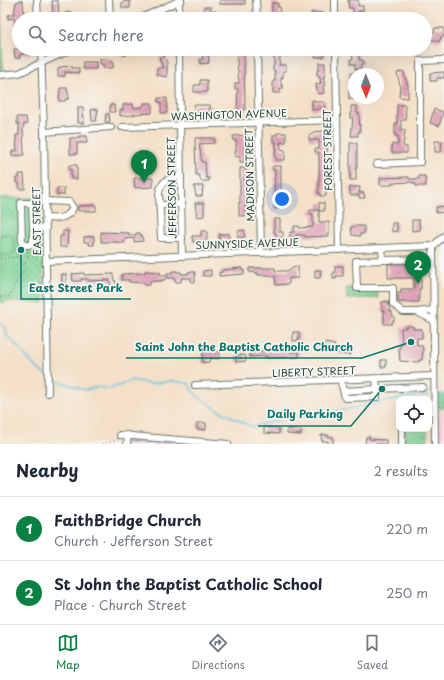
<!DOCTYPE html>
<html lang="en">
<head>
<meta charset="utf-8">
<style>
	body { margin:0; font-family:"Playpen Sans",sans-serif; background:#f6f6f7; color:#1f2937 }
	.controls { position:absolute; right:12px; bottom:12px; display:grid; overflow:hidden; border-radius:8px; box-shadow:0 4px 16px #0002 }
	.controls button { width:36px; height:36px; display:grid; place-items:center; padding:0; border:0; border-bottom:1px solid #e0e1e3; background:#fff; color:#1f2937; font:20px sans-serif }
	.compass { position:absolute; left:348px; top:68px; width:36px; height:36px; border-radius:50%; background:#fff; box-shadow:0 4px 16px #0002; rotate:179deg }
	.you { position:absolute; left:282px; top:199px; width:14px; height:14px; margin:-10px; border:3px solid #fff; border-radius:50%; background:#1a73e8; box-shadow:0 0 0 6px #1a73e833 }
	.badge { display:grid; place-items:center; width:26px; height:26px; border-radius:50%; background:#0b8043; color:#fff; font-size:13px; font-weight:700 }
	.pin { position:absolute; translate:-50% -33px; filter:drop-shadow(0 1px 2px #0008) }
	.pin::after { content:''; position:absolute; top:21px; width:14px; height:12px; background:inherit; clip-path:polygon(0 0,100% 0,50% 100%) }
	.list { margin:0; padding:0; list-style:none }
	h2 { display:flex; justify-content:space-between; align-items:center; height:52px; margin:0; padding:0 16px; font-size:17px }
	h2 small { font-size:13px; font-weight:400; color:#747a83 }
	.list li { display:grid; grid-template-columns:26px 1fr auto; gap:12px; align-items:center; box-sizing:border-box; height:64px; padding:0 16px; border-top:1px solid #e0e1e3 }
	.list b { display:block; font-size:15px; white-space:nowrap }
	.list p { margin:0; font-size:13px; white-space:nowrap; color:#747a83 }
	.list em { font-size:13px; font-style:normal; color:#747a83 }
	.icon { flex:none; width:22px; height:22px; fill:none; stroke:currentColor; stroke-width:2; stroke-linecap:round; stroke-linejoin:round }
	.map { position:relative; flex:none; width:444px; height:444px; overflow:hidden }
	.search { position:absolute; background:#fff; box-shadow:0 4px 16px #0002; left:12px; right:12px; top:12px; height:44px; display:flex; align-items:center; gap:10px; box-sizing:border-box; padding:0 14px; border-radius:22px; color:#747a83; font-size:15px }
	.sheet { height:180px; background:#fff }
	nav { display:flex; justify-content:space-around; align-items:center; box-sizing:border-box; height:56px; border-top:1px solid #e0e1e3; background:#fff; font-size:11px; color:#747a83 }
	nav a { display:grid; justify-items:center; gap:2px }
	nav .on { color:#0b8043 }
	.map>svg:first-child { display:block }
</style>
</head>
<body>
<div class="map">
<svg width="444" height="444" viewBox="0 0 444 444">
	<defs>
		<pattern id="industrial-grid" width="8" height="8" patternUnits="userSpaceOnUse"><rect width="8" height="8" fill="#d1bdc9"/><path d="M0 4h8M4 0v8" fill="none" stroke="#b3a3ad"/></pattern>
		<pattern id="grass-tufts" width="24" height="20" patternUnits="userSpaceOnUse"><rect width="24" height="20" fill="#80d496"/><path d="M3 7l-1-3M5 7V3M7 7l1-3M15 17l-1-3M17 17v-4M19 17l1-3" fill="none" stroke="#68ad7b"/></pattern>
		<pattern id="park-dots" width="8" height="8" patternUnits="userSpaceOnUse"><rect width="8" height="8" fill="#80d496"/><path d="M2 2h.1M6 6h.1" fill="none" stroke="#68ad7b" stroke-width="1.8" stroke-linecap="round"/></pattern>
		<pattern id="building-back-hatch" width="6" height="6" patternUnits="userSpaceOnUse"><rect width="6" height="6" fill="#e4a5bc"/><path d="M-1 5l2 2M0 0l6 6M5-1l2 2" fill="none" stroke="#b8889a"/></pattern>
	</defs>
	<rect width="100%" height="100%" fill="#f6f6f2"/>
	<filter id="ink" filterUnits="userSpaceOnUse"><feTurbulence type="fractalNoise" baseFrequency=".025" numOctaves="2"/><feDisplacementMap in="SourceGraphic" scale="8" xChannelSelector="R" yChannelSelector="G"/><feConvolveMatrix kernelMatrix="1 2 1 2 8 2 1 2 1" color-interpolation-filters="sRGB"/></filter>
	<filter id="wash" filterUnits="userSpaceOnUse"><feTurbulence type="fractalNoise" baseFrequency=".012" numOctaves="4" result="noise"/><feDisplacementMap in="SourceGraphic" scale="16" xChannelSelector="R" yChannelSelector="G"/><feGaussianBlur stdDeviation="0.9" result="paint"/><feColorMatrix in="noise" values="0 0 0 0 0 0 0 0 0 0 0 0 0 0 0 0 0 1.4 0 .05"/><feComposite in="paint" operator="in"/></filter>
	<g filter="url(#wash)">
		<rect width="100%" height="100%" fill="#f4e0c8"/>
		<path fill="#f6cfd6" d="M436 408H444V444H437Z"/>
		<path fill="url(#industrial-grid)" d="M119 436 190 443V444H118Z"/>
		<path fill="url(#grass-tufts)" stroke="#508865" d="M405 429H427L428 444H404Z"/>
		<g fill="url(#park-dots)" stroke="#508865">
			<path d="M0 0H1L3 73H0Z"/>
			<path d="M0 198H41L44 303 7 301 0 303Z"/>
			<path d="M346 288H352L353 291 377 290 378 298 347 299Z"/>
			<path d="M435 394H444V408H436Z"/>
		</g>
		<path fill="#80d496" stroke="#508865" d="M7 234 13 236 15 251 12 255H0V235Z"/>
		<g fill="none" stroke-linecap="round" stroke-linejoin="round">
			<g stroke="#66c3e4" stroke-width="1.5">
				<path d="M0 324 6 328 7 336C22 348 29 365 45 374"/>
				<path d="M52 379 85 390 98 387 110 389 133 380 149 384 171 381 188 383 195 394 218 410 252 427 288 417 334 412 408 397 430 395"/>
				<path d="M437 395H444"/>
			</g>
		</g>
		<g id="blocks">
			<g fill="url(#building-back-hatch)">
				<rect x="220" y="0" width="25" height="4"/>
				<path d="M348 0H358V6H363V11H358L357 19H353V8H349Z"/>
				<path d="M18 1H22L23 2 24 16H19V27H15V18L8 19V15L14 14 16 2H18Z"/>
				<path d="M52 1H58L59 16H53Z"/>
				<path d="M130 1V8H122V2Z"/>
				<path d="M272 3H278V7H280L279 19H272Z"/>
				<path d="M204 7H211V11H216V17H205Z"/>
				<path d="M191 11H197L198 19H192Z"/>
				<path d="M72 12V17H64V13Z"/>
				<path d="M311 13H322V17L311 19Z"/>
				<path d="M385 14 396 15V19H382V16H385Z"/>
				<rect x="234" y="15" width="10" height="4"/>
				<path d="M435 28H444V37H441L439 42 430 38 432 32 434 33Z"/>
				<path d="M14 49H30L31 54H20V58H15Z"/>
				<path d="M119 49H126L128 54 124 56 123 53 121 54Z"/>
				<path d="M236 49 244 50 245 110H237L238 89H235V83H239Z"/>
				<path d="M315 49H322V52H324V57H315Z"/>
				<path d="M352 49H359V60H363V64H361V69H355V64H351V59H353Z"/>
				<path d="M274 50H281L279 65H286V71H283V78H281V86L283 85V89H280V93H273V81H275V71H273V66L274 65Z"/>
				<path d="M202 53H208L209 63 200 64V59H203Z"/>
				<path d="M164 56 167 63V77L161 76V75H157V68H163L159 58Z"/>
				<path d="M100 59 111 60V61H113V68H103V64H100Z"/>
				<rect x="83" y="62" width="13" height="7"/>
				<path d="M319 63H325V77H323L325 85 323 86 324 93 318 94 316 84 321 83 319 75H317V70H319Z"/>
				<path d="M72 66V68H79V73L65 72V76H58V68H60V67Z"/>
				<path d="M403 71 408 85V98L399 97 400 85 397 73Z"/>
				<path d="M444 72V78H437V81H430V73Z"/>
				<rect x="351" y="73" width="3" height="9"/>
				<path d="M200 80H207V92H194V85H200Z"/>
				<path d="M60 88H67L69 99H65V101H59Z"/>
				<rect x="349" y="90" width="5" height="9"/>
				<path d="M158 98H167V113H161V102H158Z"/>
				<path d="M312 100H315V102H325V108L312 110Z"/>
				<path d="M144 103H152V113L134 114V115L120 116V110H123V105L133 104 134 108 143 107Z"/>
				<path d="M110 105H114L115 112H110Z"/>
				<rect x="194" y="105" width="16" height="7"/>
				<path d="M397 105H405L406 120H401V130H405L403 146 407 147V153H392V144L398 145V136H395V124H397Z"/>
				<path d="M351 106H357V113H359L360 132H358V136H351L353 118H350V113H351Z"/>
				<path d="M78 107H83L84 123H78Z"/>
				<path d="M98 109 96 121H92L91 110Z"/>
				<path d="M434 109 443 112 439 126 430 123Z"/>
				<path d="M106 114H109L110 122H105Z"/>
				<path d="M17 117H26L27 124H24L23 129 24 155 12 156V151H17L16 135H19V124H17Z"/>
				<path d="M325 131V143L327 142V155H325V169L326 196H320V193H318V190H319V152H315V149H319V140H309V135L313 134V132Z"/>
				<path d="M277 133H286V142H280L281 149 285 150V160H276L275 157 276 142H273V135H277Z"/>
				<path d="M245 135V140L244 143 246 162H240V156L235 157V151H236V141H234L233 136Z"/>
				<path d="M79 136H87V143H77V154H70V138H79Z"/>
				<path d="M195 138H214L215 143 199 144 202 162H205L206 178H209V181H201L199 175H196Z"/>
				<path d="M435 141H442L441 152H435Z"/>
				<path d="M350 143H357V168H356V180H350Z"/>
				<path d="M69 165H77V179H71V169H69Z"/>
				<path d="M273 166H281V197H274L275 170H273Z"/>
				<path d="M240 168H246V177H244L245 184H247V195L246 196 245 216H239V202H240Z"/>
				<path d="M19 174H24L25 189H19V183H16V178H19Z"/>
				<path d="M419 176H425L426 186H416V184H413V182L392 183V185H380V178L409 177V179H419Z"/>
				<path d="M134 178H153V187L135 188Z"/>
				<path d="M194 186H203L202 196H196Z"/>
				<path d="M350 187H360L359 193H364L365 198H359V195H350Z"/>
				<rect x="57" y="188" width="7" height="7"/>
				<path d="M278 201H285V207L275 209 274 205H278Z"/>
				<path d="M195 203H204V216L197 217Z"/>
				<rect x="319" y="203" width="5" height="8"/>
				<path d="M96 205V211H78V206Z"/>
				<path d="M444 206V212L436 213V207Z"/>
				<path d="M310 210H319V222H329V236L305 237V235H296V237H290V232H294V226H299V228L313 227V214H310Z"/>
				<path d="M274 219H280V232H283V238H276V233H274Z"/>
				<path d="M412 220H419L420 230 412 231Z"/>
				<path d="M392 223H397V231L392 232Z"/>
				<path d="M357 226H364V234H360V236L352 235 351 227Z"/>
				<path d="M244 230 245 237 238 238V231Z"/>
				<path d="M63 231H68L67 247H60V236H63Z"/>
				<path d="M201 231H207V241L193 242 192 236H201Z"/>
				<path d="M101 232 129 233V235H136V233H140V235H142L143 241 134 242V238L124 239V243H119V242H101Z"/>
				<rect x="219" y="234" width="10" height="6"/>
				<path d="M94 236V245H89V242H84V237Z"/>
				<path d="M388 264H421V289H419V302H398V293H401V289H414V278H388Z"/>
				<path d="M298 266V278H289V284L276 285 275 276H270V275H258V273L249 272V268H275V271H289V269H292V267Z"/>
				<path d="M335 266H343V276H336V279H333V273H335Z"/>
				<path d="M242 268V270H244V274L219 276V273L222 272V270Z"/>
				<path d="M211 270V276H203V271Z"/>
				<path d="M315 270H321L320 278H315Z"/>
				<path d="M145 271 160 272V275H165V280H162V281H150V285H145V283L129 282V280H122V274L145 273Z"/>
				<path d="M172 271H177V272H181V274H188V272H195V282H191V278H181V282H175V278H168L167 273H172Z"/>
				<path d="M84 273V275L113 274 114 281H116V287H110V280L88 281V279H81V281H73L72 274Z"/>
				<rect x="62" y="274" width="4" height="10"/>
				<path d="M388 301 390 311H392V316H394V321H392V324H384V311H382V302Z"/>
				<path d="M405 326H413V329H422V338H417V345H422V348H423L422 360H419V362L400 361 399 348 400 345H402L401 328H406Z"/>
				<path d="M293 332H299V340L293 341Z"/>
				<path d="M321 343 326 344V343L335 345 334 347 342 349 351 350V355L342 354 326 349 325 352 319 351Z"/>
				<path d="M266 345H272V348H276V351L284 350V347H290V352H299V357L267 358V356L250 357V347H257V351H266Z"/>
				<path d="M204 350 220 351 219 359 210 358 209 362 202 363 203 352H204Z"/>
				<path d="M236 355H245L246 361 236 362Z"/>
				<rect x="381" y="360" width="5" height="7"/>
				<path d="M197 423H206V430L197 429Z"/>
				<path d="M264 427 279 428V434L264 433Z"/>
				<path d="M287 429 301 430V435L287 434Z"/>
				<path d="M321 435H328V437H333V444H328V441H322Z"/>
				<path d="M366 437H370L369 439 386 440V444H365Z"/>
			</g>
		</g>
	</g>
	<g filter="url(#ink)">
		<use href="#blocks" fill-opacity="0" stroke="#6a7668" stroke-width="1"/>
		<g fill="none" stroke-linecap="round" stroke-linejoin="round">
			<g stroke="#6a7668" stroke-width="8">
				<g id="minor">
					<path d="M37 0 38 19"/>
					<path d="M109 0 110 19"/>
					<path d="M256 0 257 19"/>
					<path d="M335 0V19"/>
					<path d="M139 19 181 0"/>
					<path d="M179 19V0"/>
					<path d="M41 49 44 132 48 393"/>
					<path d="M179 49 182 256"/>
					<path d="M257 49 261 253"/>
					<path d="M336 49 339 250"/>
					<path d="M0 75 19 73 72 49"/>
					<path d="M122 127 337 120"/>
					<path d="M44 132 111 127"/>
					<path d="M377 164 420 162V61L444 60"/>
					<path d="M181 176C170 178 161 180 159 193L161 238H182"/>
					<path d="M45 201 69 202 73 208C68 219 56 219 46 218"/>
					<path d="M160 205 182 204"/>
					<path d="M33 228V245H22L21 203H32L33 228H46"/>
					<path d="M433 246 435 444"/>
					<path d="M382 248 383 260 356 261 357 288H393V304L403 312H417L433 310"/>
					<path d="M383 260 433 259"/>
					<path d="M46 261 433 246 444 236"/>
					<path d="M417 312 433 320"/>
					<path d="M376 379 377 389 423 387"/>
					<path d="M341 380C341 387 344 391 345 398L377 397V389L344 391"/>
					<path d="M195 385 434 376"/>
					<path d="M120 435 228 444"/>
					<path d="M127 444 128 435"/>
					<path d="M402 444V429"/>
				</g>
			</g>
			<g stroke="#6a7668" stroke-width="1" stroke-dasharray="1 3" stroke-linecap="butt">
				<path d="M28 256 37 258 39 255H41"/>
				<path d="M0 259 17 257"/>
				<path d="M24 265 17 257 18 253 32 252"/>
				<path d="M0 297 10 296 19 276 24 273V270L23 269 28 256V250"/>
				<path d="M102 444 118 440"/>
			</g>
			<use href="#minor" stroke="#fff" stroke-width="6"/>
		</g>
	</g>
	<g text-anchor="middle" dominant-baseline="central" stroke-width="3.5" stroke-linejoin="round" paint-order="stroke">
		<g font-size="10" fill="#1f3d34" stroke="#f6f6f2">
			<text transform="translate(229 114) rotate(-2)">WASHINGTON AVENUE</text>
			<text transform="translate(327 150) rotate(-91)">FOREST STREET</text>
			<text transform="translate(249 175) rotate(-91)">MADISON STREET</text>
			<text transform="translate(171 188) rotate(-91)">JEFFERSON STREET</text>
			<text transform="translate(36 221) rotate(-91)">EAST STREET</text>
			<text transform="translate(247 243) rotate(-2)">SUNNYSIDE AVENUE</text>
			<text transform="translate(314 371) rotate(-2)">LIBERTY STREET</text>
		</g>
	</g>
	<path fill="none" stroke="#0f766e" stroke-width="1.5" d="M21 250L21 299H131M411 342L362 358H126M382 389L351 426H258"/>
	<g fill="#0f766e" stroke="#f6f6f2" stroke-width="1.5">
		<circle cx="21" cy="250" r="4"/>
		<circle cx="411" cy="342" r="4"/>
		<circle cx="382" cy="389" r="4"/>
	</g>
	<g font-size="11" text-anchor="middle" font-weight="bold" fill="#0f766e" stroke="#f6f6f2" stroke-width="3.5" stroke-linejoin="round" paint-order="stroke">
		<text x="76" y="292">East Street Park</text>
		<text x="244" y="351">Saint John the Baptist Catholic Church</text>
		<text x="305" y="418">Daily Parking</text>
	</g>
</svg>
<div class="controls">
<button><svg class="icon" aria-label="locate" viewBox="0 0 24 24"><circle cx="12" cy="12" r="6"/><path d="M12 2v4M12 18v4M2 12h4M18 12h4"/></svg></button>
</div>
<svg class="compass" viewBox="-18 -18 36 36"><path d="M0-13l5 13h-10z" fill="#e53935"/><path d="M0 13l5-13h-10z" fill="#747a83"/></svg>
<div class="you"></div>
<div class="pin badge" style="left:144px;top:183px">1</div>
<div class="pin badge" style="left:418px;top:284px">2</div>
<div class="search"><svg class="icon" aria-label="search" viewBox="0 0 24 24"><circle cx="10" cy="10" r="6"/><path d="M15 15l6 6"/></svg>Search here</div>
</div>
<section class="sheet">
<h2>Nearby<small>2 results</small></h2>
<ul class="list">
<li><span class="badge">1</span><div><b>FaithBridge Church</b><p>Church · Jefferson Street</p></div><em>220 m</em></li>
<li><span class="badge">2</span><div><b>St John the Baptist Catholic School</b><p>Place · Church Street</p></div><em>250 m</em></li>
</ul>
</section>
<nav>
<a class="on"><svg class="icon" aria-label="map" viewBox="0 0 24 24"><path d="M3 6l6-2 6 2 6-2v14l-6 2-6-2-6 2zM9 4v14M15 6v14"/></svg>Map</a>
<a><svg class="icon" aria-label="directions" viewBox="0 0 24 24"><path d="M12 3l9 9-9 9-9-9zM9 14v-3h6M13 9l2 2-2 2"/></svg>Directions</a>
<a><svg class="icon" aria-label="saved" viewBox="0 0 24 24"><path d="M7 4h10v16l-5-4-5 4z"/></svg>Saved</a>
</nav>
</body>
</html>
